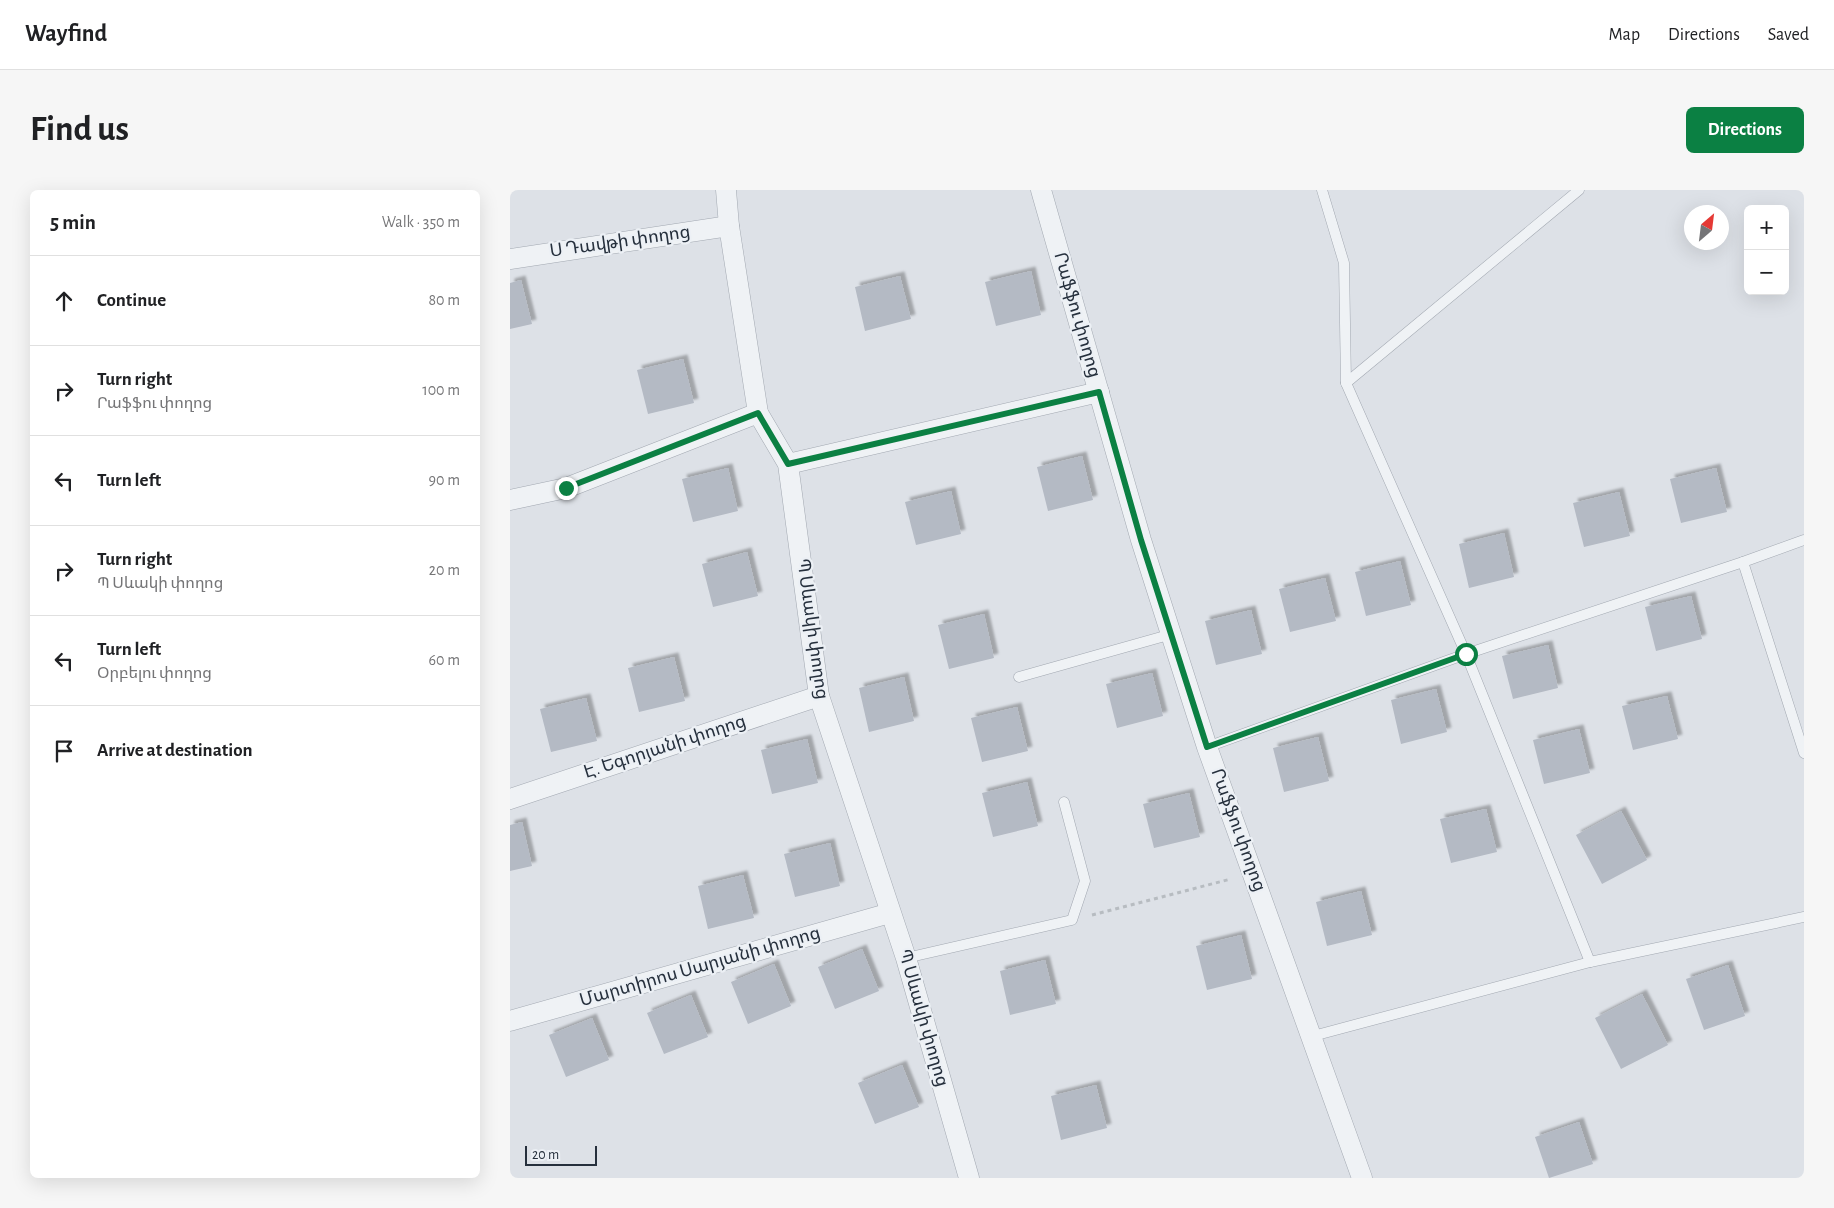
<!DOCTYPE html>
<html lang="en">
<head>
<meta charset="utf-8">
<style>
	body { margin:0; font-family:"Alegreya Sans","Noto Sans Armenian",sans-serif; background:#f6f6f6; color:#202124 }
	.controls { position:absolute; right:15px; top:15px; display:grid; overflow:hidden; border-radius:8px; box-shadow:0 5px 20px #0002 }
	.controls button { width:45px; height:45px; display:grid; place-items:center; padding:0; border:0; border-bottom:1px solid #e0e0e0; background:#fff; color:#202124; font:25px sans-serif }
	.compass { position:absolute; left:1174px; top:15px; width:45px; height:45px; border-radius:50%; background:#fff; box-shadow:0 5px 20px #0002; rotate:28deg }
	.scale { position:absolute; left:15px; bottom:12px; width:72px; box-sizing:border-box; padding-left:5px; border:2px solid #26303d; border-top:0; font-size:14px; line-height:18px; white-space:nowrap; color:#26303d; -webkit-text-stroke:4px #ecf0f5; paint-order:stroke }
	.stop { position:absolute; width:15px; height:15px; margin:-11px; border:4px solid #0b8043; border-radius:50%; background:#fff }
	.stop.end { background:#0b8043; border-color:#fff; box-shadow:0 1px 5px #0008 }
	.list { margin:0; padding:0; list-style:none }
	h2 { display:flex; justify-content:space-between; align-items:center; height:65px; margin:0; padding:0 20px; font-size:21px }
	h2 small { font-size:16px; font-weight:400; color:#757577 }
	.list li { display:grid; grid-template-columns:32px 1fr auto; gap:15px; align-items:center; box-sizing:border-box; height:90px; padding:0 20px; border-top:1px solid #e0e0e0 }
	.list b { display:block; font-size:19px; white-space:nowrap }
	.list p { margin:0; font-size:16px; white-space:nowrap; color:#757577 }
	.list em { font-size:16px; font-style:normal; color:#757577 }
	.icon { flex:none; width:28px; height:28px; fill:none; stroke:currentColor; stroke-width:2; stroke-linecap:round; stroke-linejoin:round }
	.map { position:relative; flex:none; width:1294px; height:988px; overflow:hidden; border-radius:8px }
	header { display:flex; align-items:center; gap:30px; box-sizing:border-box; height:70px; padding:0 25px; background:#fff; border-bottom:1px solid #e0e0e0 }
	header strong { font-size:24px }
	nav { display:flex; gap:28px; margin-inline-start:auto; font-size:18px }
	.intro { display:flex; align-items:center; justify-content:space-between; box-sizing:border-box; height:120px; padding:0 30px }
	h1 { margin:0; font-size:35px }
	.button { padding:12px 22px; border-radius:8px; background:#0b8043; color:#fff; font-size:18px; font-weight:700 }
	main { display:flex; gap:30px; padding:0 30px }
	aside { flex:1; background:#fff; border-radius:8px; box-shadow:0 5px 20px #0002 }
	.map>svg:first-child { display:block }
</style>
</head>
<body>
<header>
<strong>Wayfind</strong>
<nav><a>Map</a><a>Directions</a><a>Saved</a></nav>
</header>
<div class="intro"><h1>Find us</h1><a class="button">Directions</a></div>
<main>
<aside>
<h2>5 min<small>Walk · 350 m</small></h2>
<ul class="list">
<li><svg class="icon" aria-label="ahead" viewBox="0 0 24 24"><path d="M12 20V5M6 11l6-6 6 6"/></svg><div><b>Continue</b></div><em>80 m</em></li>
<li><svg class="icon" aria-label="right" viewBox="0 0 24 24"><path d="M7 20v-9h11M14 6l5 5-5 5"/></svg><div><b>Turn right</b><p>Րաֆֆու փողոց</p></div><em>100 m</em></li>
<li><svg class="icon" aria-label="left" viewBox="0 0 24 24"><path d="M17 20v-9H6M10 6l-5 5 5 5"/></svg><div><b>Turn left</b></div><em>90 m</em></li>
<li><svg class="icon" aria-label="right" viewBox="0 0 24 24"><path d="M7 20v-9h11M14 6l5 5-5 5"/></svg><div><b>Turn right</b><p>Պ Սևակի փողոց</p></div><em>20 m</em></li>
<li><svg class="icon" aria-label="left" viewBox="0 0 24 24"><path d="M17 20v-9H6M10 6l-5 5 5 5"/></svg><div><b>Turn left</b><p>Օրբելու փողոց</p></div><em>60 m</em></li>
<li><svg class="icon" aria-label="arrive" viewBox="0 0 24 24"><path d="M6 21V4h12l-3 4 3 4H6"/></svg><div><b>Arrive at destination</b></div></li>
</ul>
</aside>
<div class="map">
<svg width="1294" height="988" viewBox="0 0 1294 988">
	<defs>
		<filter id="shadow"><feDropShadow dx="4.5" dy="-4.5" stdDeviation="1" flood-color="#0004"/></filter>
	</defs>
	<rect width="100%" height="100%" fill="#dde1e7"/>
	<g fill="#b4bac4" filter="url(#shadow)">
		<path d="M521 81 531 125 486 136 475 92Z"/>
		<path d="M390 86 401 129 355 141 345 97Z"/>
		<path d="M11 90 22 134 0 139V93Z"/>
		<path d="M173 169 184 213 138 224 127 180Z"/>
		<path d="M572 266 583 310 538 321 527 277Z"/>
		<path d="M218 278 228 321 183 332 172 289Z"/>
		<path d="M1206 278 1217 322 1171 333 1160 289Z"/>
		<path d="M441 301 451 344 406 355 395 312Z"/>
		<path d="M1109 302 1120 346 1074 357 1063 313Z"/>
		<path d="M994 343 1004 387 959 398 949 354Z"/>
		<path d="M237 362 248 406 203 417 192 374Z"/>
		<path d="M890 371 901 415 856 426 845 382Z"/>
		<path d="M815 388 826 431 780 442 769 399Z"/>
		<path d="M1181 406 1192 449 1146 461 1135 417Z"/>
		<path d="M741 420 752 464 706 475 695 431Z"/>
		<path d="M474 424 484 468 439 479 428 435Z"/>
		<path d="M1038 455 1048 498 1003 509 992 466Z"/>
		<path d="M164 467 175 511 129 522 118 478Z"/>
		<path d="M642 483 653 526 607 538 596 494Z"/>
		<path d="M394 487 404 531 359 542 349 498Z"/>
		<path d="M926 499 937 542 891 554 881 510Z"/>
		<path d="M1157 506 1168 549 1123 560 1112 516Z"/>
		<path d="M76 508 87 551 41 562 30 519Z"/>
		<path d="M507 517 518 561 472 572 461 528Z"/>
		<path d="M1069 539 1080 583 1034 594 1023 550Z"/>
		<path d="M808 547 819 591 774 602 763 558Z"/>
		<path d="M297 549 308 593 262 604 251 560Z"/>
		<path d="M517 592 528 636 483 647 472 603Z"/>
		<path d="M679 603 690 647 644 658 633 614Z"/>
		<path d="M976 619 987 662 941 673 930 629Z"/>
		<path d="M1111 621 1137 670 1092 694 1066 645Z"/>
		<path d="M12 632 22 676 0 681V635Z"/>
		<path d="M320 653 330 696 285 707 274 664Z"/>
		<path d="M233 685 244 728 198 739 188 696Z"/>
		<path d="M851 701 862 745 817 756 806 712Z"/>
		<path d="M731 745 742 789 697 800 686 756Z"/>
		<path d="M352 759 369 801 325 819 308 777Z"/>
		<path d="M535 770 546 814 500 825 490 781Z"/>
		<path d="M264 774 281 816 238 834 221 792Z"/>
		<path d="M1218 775 1235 826 1194 840 1176 789Z"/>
		<path d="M1132 804 1158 855 1111 879 1085 828Z"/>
		<path d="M181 805 198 847 154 864 137 823Z"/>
		<path d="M82 828 99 870 56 887 39 845Z"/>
		<path d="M392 875 409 917 365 934 348 893Z"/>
		<path d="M586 895 597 938 551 950 541 906Z"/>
		<path d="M1069 932 1083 974 1039 988 1025 947Z"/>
	</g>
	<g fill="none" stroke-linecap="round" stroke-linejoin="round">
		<g stroke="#a2a8b1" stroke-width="11">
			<g id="service">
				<path d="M812 0 834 73 836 193 956 464 1080 772"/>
				<path d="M836 193 1069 0"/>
				<path d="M1294 350 1233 372 1294 563"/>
				<path d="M509 487 662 444"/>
				<path d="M697 557 956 464 1233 372"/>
				<path d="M396 768 562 730 575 691 554 612"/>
				<path d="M803 846 1080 772 1294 727"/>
			</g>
		</g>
		<g stroke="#a2a8b1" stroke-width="21">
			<g id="minor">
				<path d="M216 0 219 36 248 223 278 274 309 506 396 768 459 988"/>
				<path d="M531 0 631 350 697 557 852 988"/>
				<path d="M0 69 219 36"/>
				<path d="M278 274 589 202"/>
				<path d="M0 310 56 298 248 223"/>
				<path d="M0 609 309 506"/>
				<path d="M0 831 380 723"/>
			</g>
		</g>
		<path stroke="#b7bcc1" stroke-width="3" stroke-dasharray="4 4" stroke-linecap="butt" d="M582 725 721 689"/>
		<use href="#service" stroke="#eff2f5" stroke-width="10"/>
		<use href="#minor" stroke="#eff2f5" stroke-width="20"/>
	</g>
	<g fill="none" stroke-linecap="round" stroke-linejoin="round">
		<path stroke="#0b8043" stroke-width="6" d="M56 298 248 223 278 274 589 202 631 350 697 557 956 464"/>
	</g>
	<g text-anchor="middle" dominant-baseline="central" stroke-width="4.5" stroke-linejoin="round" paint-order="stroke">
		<g font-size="18" fill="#26303d" stroke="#ecf0f5">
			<text transform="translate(110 52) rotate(-8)">Ս Դավթի փողոց</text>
			<text transform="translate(567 125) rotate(74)">Րաֆֆու փողոց</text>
			<text transform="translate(302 439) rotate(82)">Պ Սևակի փողոց</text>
			<text transform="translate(155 557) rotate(-18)">Է․ Եգորյանի փողոց</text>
			<text transform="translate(728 640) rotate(70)">Րաֆֆու փողոց</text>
			<text transform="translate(190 777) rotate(-16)">Մարտիրոս Սարյանի փողոց</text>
			<text transform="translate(413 828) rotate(74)">Պ Սևակի փողոց</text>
		</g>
	</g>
</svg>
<div class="controls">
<button>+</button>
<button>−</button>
</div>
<svg class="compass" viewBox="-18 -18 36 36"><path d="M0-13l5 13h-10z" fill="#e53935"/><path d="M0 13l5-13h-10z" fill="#757577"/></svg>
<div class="scale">20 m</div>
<div class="stop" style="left:956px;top:464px"></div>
<div class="stop end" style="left:56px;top:298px"></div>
</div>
</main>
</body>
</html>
